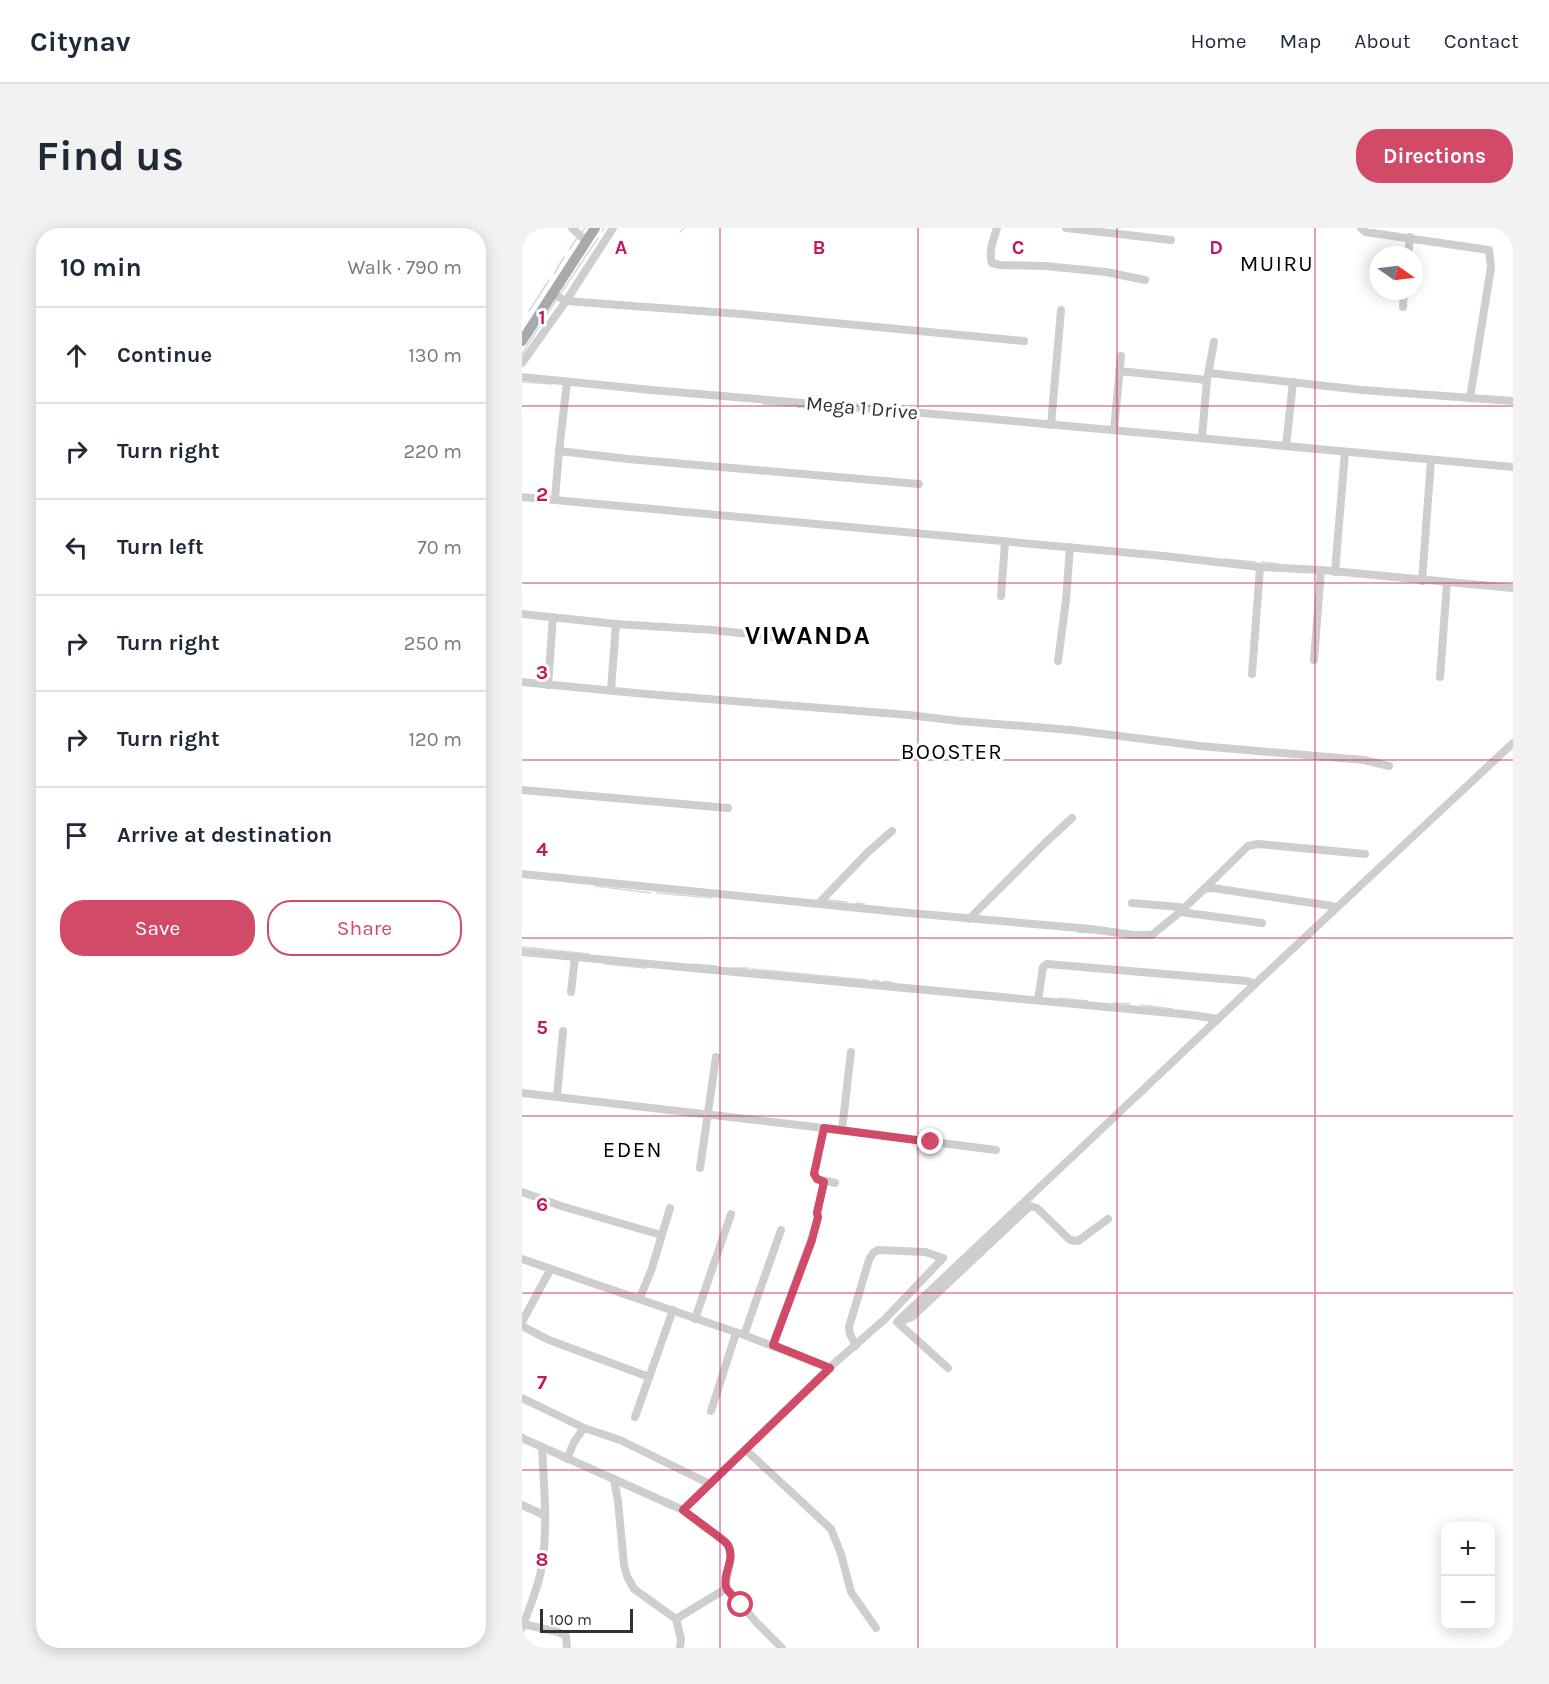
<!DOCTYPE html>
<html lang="en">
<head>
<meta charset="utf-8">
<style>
	body { margin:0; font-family:Karla,sans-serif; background:#f2f2f3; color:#1f2937 }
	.controls { position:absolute; right:18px; bottom:18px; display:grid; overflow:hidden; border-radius:12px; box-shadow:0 3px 15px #0003 }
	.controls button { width:54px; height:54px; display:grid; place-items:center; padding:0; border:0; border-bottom:2px solid #e0e1e3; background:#fff; color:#1f2937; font:30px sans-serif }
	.compass { position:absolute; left:847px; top:18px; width:54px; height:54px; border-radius:50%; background:#fff; box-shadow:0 3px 15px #0003; rotate:104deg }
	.scale { position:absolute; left:18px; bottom:15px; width:93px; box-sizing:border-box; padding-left:6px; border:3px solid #313131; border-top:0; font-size:16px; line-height:21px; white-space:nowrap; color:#313131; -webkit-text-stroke:4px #fff; paint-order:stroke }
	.stop { position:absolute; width:18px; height:18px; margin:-14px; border:4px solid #d14b69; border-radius:50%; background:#fff }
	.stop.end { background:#d14b69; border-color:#fff; box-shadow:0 2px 6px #0008 }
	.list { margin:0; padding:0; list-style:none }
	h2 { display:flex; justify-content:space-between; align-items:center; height:78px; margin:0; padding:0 24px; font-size:26px }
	h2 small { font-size:20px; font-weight:400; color:#747a83 }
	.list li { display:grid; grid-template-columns:39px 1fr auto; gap:18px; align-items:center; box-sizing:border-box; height:96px; padding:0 24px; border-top:2px solid #e0e1e3 }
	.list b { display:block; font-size:22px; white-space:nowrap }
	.list em { font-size:20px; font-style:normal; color:#747a83 }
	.actions { display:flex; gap:12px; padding:18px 24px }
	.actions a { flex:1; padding:14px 0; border:2px solid #d14b69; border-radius:24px; text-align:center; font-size:21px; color:#d14b69 }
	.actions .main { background:#d14b69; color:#fff }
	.icon { flex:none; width:33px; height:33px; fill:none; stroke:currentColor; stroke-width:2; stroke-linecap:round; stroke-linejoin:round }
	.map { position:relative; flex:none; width:991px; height:1420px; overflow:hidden; border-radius:24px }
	header { display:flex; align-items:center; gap:36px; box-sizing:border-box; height:84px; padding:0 30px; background:#fff; border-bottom:2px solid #e0e1e3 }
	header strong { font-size:28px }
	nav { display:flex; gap:33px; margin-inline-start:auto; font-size:21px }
	.intro { display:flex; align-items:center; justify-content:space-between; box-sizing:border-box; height:144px; padding:0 36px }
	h1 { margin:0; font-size:42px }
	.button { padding:15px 27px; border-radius:24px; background:#d14b69; color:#fff; font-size:21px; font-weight:700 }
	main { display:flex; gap:36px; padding:0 36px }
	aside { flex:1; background:#fff; border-radius:24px; box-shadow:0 3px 15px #0003 }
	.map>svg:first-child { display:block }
</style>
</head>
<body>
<header>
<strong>Citynav</strong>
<nav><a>Home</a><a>Map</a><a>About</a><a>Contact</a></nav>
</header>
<div class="intro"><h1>Find us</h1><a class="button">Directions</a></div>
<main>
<aside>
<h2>10 min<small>Walk · 790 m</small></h2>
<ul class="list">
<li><svg class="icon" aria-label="ahead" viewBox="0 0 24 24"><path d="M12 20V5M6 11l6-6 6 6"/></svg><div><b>Continue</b></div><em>130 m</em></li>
<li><svg class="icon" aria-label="right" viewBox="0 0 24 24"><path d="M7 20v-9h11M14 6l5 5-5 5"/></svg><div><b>Turn right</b></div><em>220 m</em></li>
<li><svg class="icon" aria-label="left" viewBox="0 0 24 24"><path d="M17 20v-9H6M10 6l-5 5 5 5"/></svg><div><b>Turn left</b></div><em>70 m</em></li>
<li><svg class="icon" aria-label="right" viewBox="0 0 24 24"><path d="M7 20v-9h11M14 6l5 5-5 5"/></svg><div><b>Turn right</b></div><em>250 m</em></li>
<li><svg class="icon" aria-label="right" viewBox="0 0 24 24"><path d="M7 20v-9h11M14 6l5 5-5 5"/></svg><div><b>Turn right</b></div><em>120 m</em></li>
<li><svg class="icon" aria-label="arrive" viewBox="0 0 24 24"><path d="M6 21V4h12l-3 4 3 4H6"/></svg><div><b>Arrive at destination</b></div></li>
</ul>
<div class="actions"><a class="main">Save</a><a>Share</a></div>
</aside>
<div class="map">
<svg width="991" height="1420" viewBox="0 0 991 1420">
	<rect width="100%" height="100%" fill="#fff"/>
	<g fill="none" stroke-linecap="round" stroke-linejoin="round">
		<g stroke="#c8dde3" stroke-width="1.5">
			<path d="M60 4 63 0"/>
			<path d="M80 4 82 0"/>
			<path d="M158 4 162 0"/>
			<path d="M47 22 55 10"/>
			<path d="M32 46 42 29"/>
			<path d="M39 65 76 10"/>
			<path d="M7 83 27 52"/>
			<path d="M0 126 34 72"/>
			<path d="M0 154 30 156"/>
			<path d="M241 176 269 178"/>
			<path d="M275 179 310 182"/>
			<path d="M702 331 734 334"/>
			<path d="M739 334 757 336"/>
			<path d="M73 658 129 665"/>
			<path d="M135 665 190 670"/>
			<path d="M306 672 325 674"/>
			<path d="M334 675 343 676"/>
			<path d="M555 704 571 705"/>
			<path d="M0 719 67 726"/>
			<path d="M84 736 124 740"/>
			<path d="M170 736 195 738"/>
			<path d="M210 740H227"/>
			<path d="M230 741 345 752"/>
			<path d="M351 752 357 753"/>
			<path d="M362 753 372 755"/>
			<path d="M537 770 566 773"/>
			<path d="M591 775 608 776"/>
			<path d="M618 777 651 781"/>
		</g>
		<g stroke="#cecece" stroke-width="8">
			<path d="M50 0 64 13"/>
			<path d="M475 0C472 11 466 23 470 35L478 37 523 38 584 44 623 52"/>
			<path d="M544 0 649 12"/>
			<path d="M839 0 843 4 967 22 969 39 948 170"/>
			<path d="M886 27 888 9"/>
			<path d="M31 66 44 73 219 86 502 113"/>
			<path d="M881 79 882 63"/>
			<path d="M0 135 44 73 91 0"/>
			<path d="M597 143 685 152"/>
			<path d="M687 145 840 162 991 173"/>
			<path d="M0 149 129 162 459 190 991 239"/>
			<path d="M45 154 37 223 106 231 397 256"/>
			<path d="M529 197 539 82"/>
			<path d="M592 202 599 128"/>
			<path d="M680 209 685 152 692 114"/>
			<path d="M764 218 771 154"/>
			<path d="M0 269 642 328 738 339 799 342 991 360"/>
			<path d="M33 271 37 223"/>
			<path d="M813 344 823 224"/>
			<path d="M900 353 909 232"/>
			<path d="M479 368 483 314"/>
			<path d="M0 386 94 396 191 402 287 413"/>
			<path d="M792 432 799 342"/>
			<path d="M536 433 544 372 548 319"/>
			<path d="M730 446 738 339"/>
			<path d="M918 449 925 355"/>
			<path d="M0 454 124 466 387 487 437 493 549 502 678 518 842 532 867 538"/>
			<path d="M26 457 31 389"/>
			<path d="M89 462 94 396"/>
			<path d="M0 562 206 580"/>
			<path d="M0 646 376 684 569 701 611 707H630L658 684 682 661 691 660 810 678"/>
			<path d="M682 661 726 618 736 616 843 626"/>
			<path d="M297 675 345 625 370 603"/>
			<path d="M610 675 657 679 658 684 740 695"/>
			<path d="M447 691 523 615 550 590"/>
			<path d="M0 724 670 787 696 791"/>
			<path d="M49 764 53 729"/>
			<path d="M516 772 521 739 525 736 725 753 733 756"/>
			<path d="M0 865 302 900 474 922"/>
			<path d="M35 868 41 803"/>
			<path d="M302 900 292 946 295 951 313 955"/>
			<path d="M320 902 329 824"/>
			<path d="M178 940 194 829"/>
			<path d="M0 964 39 978 139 1007"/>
			<path d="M0 1031 222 1107 307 1140"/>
			<path d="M118 1070 130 1040 148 980"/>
			<path d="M173 1091 209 986"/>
			<path d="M380 1093 390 1089 508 978 515 980 548 1012 556 1013 586 991"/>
			<path d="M0 1094 28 1042"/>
			<path d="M0 1098 27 1112 127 1149"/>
			<path d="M222 1107 259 1002"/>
			<path d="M251 1117 289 1012 296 989 295 985 302 954"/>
			<path d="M426 1140 375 1094 733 756 991 515"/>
			<path d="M0 1170 62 1200 98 1212 188 1256"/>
			<path d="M189 1183 214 1105"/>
			<path d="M113 1189 151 1082"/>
			<path d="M0 1210 161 1282 307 1140 363 1091 421 1030 403 1024 356 1022 351 1025 347 1032 327 1099 328 1106 334 1118"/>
			<path d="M224 1222 309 1301 319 1326 329 1364 354 1400"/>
			<path d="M45 1231 52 1214 62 1200"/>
			<path d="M92 1252 96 1273 102 1337 105 1348 112 1361 154 1391 159 1411 158 1420"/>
			<path d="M0 1277 22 1287"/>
			<path d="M161 1282 185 1301 203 1313 207 1319 209 1330 204 1355 205 1360 235 1395 260 1420"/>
			<path d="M154 1391 205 1360"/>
			<path d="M1 1396 36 1404 44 1408 45 1420"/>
			<path d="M0 1400C7 1380 17 1359 20 1337 26 1299 22 1258 20 1219"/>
		</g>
		<path stroke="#a9a9a9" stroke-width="10" d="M0 113 73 0"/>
	</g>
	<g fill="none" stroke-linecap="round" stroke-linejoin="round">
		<path stroke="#d14b69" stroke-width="8" d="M219 1377C215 1372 206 1365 204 1359 200 1345 214 1332 206 1317 203 1312 168 1288 161 1282L308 1140 251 1117 290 1012 296 989 295 985 302 954 295 951 292 946 302 900 409 914"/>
	</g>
	<path fill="none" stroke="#c2185b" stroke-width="1.5" stroke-opacity="0.55" d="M198 0V1420M396 0V1420M595 0V1420M793 0V1420M0 178H991M0 355H991M0 532H991M0 710H991M0 888H991M0 1065H991M0 1242H991"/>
	<g text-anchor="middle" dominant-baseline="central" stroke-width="6" stroke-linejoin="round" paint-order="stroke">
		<g font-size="20" fill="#313131" stroke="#fff">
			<text transform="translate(340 180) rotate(5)">Mega 1 Drive</text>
		</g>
		<g font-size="22" letter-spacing="1.5" fill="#000" stroke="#fff">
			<text x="755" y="36">MUIRU</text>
			<text x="430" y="524">BOOSTER</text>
			<text x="111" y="922">EDEN</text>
		</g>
		<g font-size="26" font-weight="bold" letter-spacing="1.5" fill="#000" stroke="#fff">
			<text x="286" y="407">VIWANDA</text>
		</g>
	</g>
	<g font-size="20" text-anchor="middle" font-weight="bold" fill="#c2185b" stroke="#fff" stroke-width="6" stroke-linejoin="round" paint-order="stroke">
		<text x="99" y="26">A</text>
		<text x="297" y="26">B</text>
		<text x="496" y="26">C</text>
		<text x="694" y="26">D</text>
		<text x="20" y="96">1</text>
		<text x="20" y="273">2</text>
		<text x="20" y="451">3</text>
		<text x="20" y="628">4</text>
		<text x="20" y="806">5</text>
		<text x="20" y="983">6</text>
		<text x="20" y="1161">7</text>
		<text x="20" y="1338">8</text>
	</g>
</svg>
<div class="controls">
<button>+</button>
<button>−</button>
</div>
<svg class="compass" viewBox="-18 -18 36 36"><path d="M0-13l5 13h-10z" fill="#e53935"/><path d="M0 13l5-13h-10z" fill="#747a83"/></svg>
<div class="scale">100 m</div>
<div class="stop" style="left:219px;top:1377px"></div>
<div class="stop end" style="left:409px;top:914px"></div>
</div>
</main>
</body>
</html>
